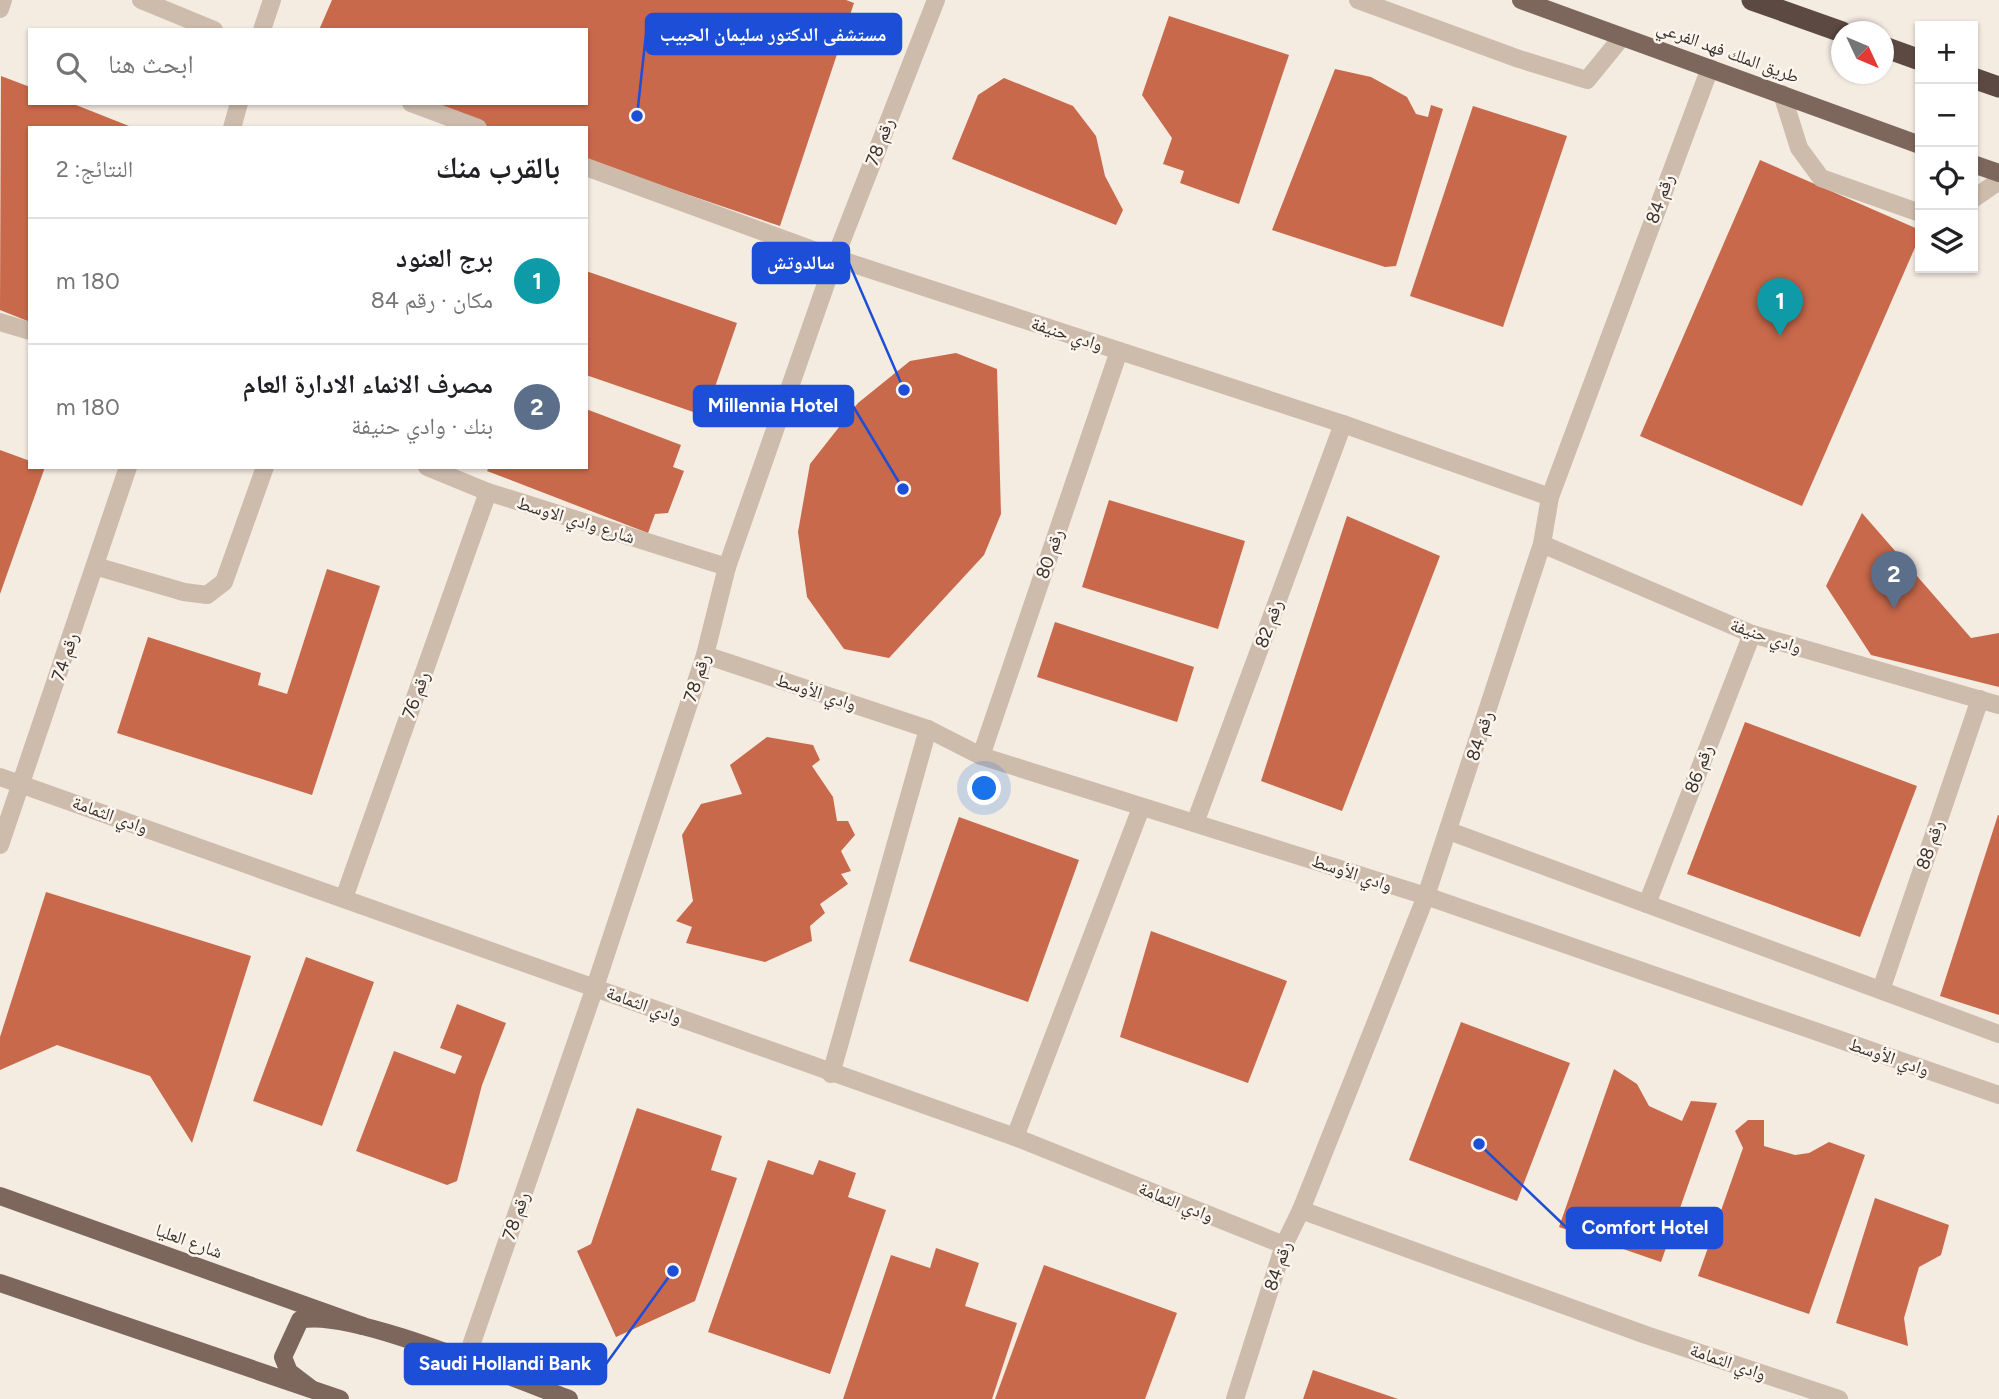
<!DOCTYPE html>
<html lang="ar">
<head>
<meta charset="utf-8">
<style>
	body { margin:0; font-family:Figtree,"Noto Naskh Arabic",sans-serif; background:#f6f6f6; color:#202124; direction:rtl }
	.controls { position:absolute; right:21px; top:21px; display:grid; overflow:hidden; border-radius:0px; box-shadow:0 2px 5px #0004 }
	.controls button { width:63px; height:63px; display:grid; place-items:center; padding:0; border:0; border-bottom:2px solid #e0e0e0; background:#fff; color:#202124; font:35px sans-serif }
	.compass { position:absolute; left:1831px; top:21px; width:63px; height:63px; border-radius:50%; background:#fff; box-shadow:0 2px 5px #0004; rotate:134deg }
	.you { position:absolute; left:985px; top:789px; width:24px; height:24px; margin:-18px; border:5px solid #fff; border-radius:50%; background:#1a73e8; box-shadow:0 0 0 10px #1a73e833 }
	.badge { display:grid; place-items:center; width:46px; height:46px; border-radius:50%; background:#1f5a5e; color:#fff; font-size:23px; font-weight:700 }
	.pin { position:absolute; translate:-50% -58px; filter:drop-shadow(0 2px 4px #0008) }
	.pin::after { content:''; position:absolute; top:37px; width:24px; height:21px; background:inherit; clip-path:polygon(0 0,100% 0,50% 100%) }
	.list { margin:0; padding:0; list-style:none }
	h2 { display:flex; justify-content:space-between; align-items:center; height:91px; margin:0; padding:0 28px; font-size:30px }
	h2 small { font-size:23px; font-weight:400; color:#757577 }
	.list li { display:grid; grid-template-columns:46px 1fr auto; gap:21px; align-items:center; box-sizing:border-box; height:126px; padding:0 28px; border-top:2px solid #e0e0e0 }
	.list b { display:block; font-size:26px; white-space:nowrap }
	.list p { margin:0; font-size:23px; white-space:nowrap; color:#757577 }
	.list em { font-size:23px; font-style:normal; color:#757577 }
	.icon { flex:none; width:38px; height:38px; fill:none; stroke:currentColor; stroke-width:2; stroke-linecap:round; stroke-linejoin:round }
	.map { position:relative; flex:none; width:1999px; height:1399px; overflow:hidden; direction:ltr }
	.search { position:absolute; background:#fff; box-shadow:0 2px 5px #0004; left:28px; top:28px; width:560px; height:77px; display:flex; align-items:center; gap:18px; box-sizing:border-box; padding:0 24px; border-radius:0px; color:#757577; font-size:26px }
	.panel { position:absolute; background:#fff; box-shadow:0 2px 5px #0004; left:28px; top:126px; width:560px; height:343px; border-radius:0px; direction:rtl }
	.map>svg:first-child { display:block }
</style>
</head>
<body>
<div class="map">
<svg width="1999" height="1399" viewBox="0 0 1999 1399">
	<rect width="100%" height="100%" fill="#f4ebe1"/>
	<g fill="#c8694b">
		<path d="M332 0H846L854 3 780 226 586 160V128H493L422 104 586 103V30H319Z"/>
		<path d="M1169 16 1289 55 1239 204 1180 183 1184 171 1163 164 1172 138 1142 95Z"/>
		<path d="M1335 69 1371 77 1407 97 1416 114 1428 117 1431 105 1443 109 1396 266 1385 267 1272 230Z"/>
		<path d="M1 76 30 87V103H71L134 128H30V322L0 310Z"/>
		<path d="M1004 78 1073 106 1096 136 1105 176 1123 210 1116 225 952 159 978 95Z"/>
		<path d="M1473 106 1567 136 1503 327 1410 296Z"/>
		<path d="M1760 160 1920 230V236L1802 506 1640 436Z"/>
		<path d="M586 271 737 323 705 416 586 375Z"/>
		<path d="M956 353 997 369 1001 514 984 555 889 658 844 649 807 597 798 532 810 464 858 403 910 361Z"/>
		<path d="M586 409 681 445 673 467 684 471 668 513 655 514 648 533 487 471 489 467H586Z"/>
		<path d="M0 450 30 461V467H45L0 594Z"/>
		<path d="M1109 500 1245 541 1218 629 1082 587Z"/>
		<path d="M1862 513 1971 638 1999 633V687L1871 655 1826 586Z"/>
		<path d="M1347 516 1440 556 1342 811 1261 781Z"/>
		<path d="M327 569 380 586 312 795 117 733 148 637 261 673 258 685 287 694Z"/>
		<path d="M1055 622 1194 667 1177 722 1037 677Z"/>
		<path d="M1745 722 1917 786 1860 937 1687 874Z"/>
		<path d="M767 737 813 745 820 760 812 766 833 797 837 821H848L855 835 841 851 851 871 841 874 848 884 820 904 825 913 810 926 812 941 765 962 686 943 692 927 676 921 693 901 682 835 701 804 742 794 730 765Z"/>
		<path d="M1998 815H1999V1015L1940 996Z"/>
		<path d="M959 817 1079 860 1028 1002 909 961Z"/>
		<path d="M46 892 251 956 192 1143 150 1076 57 1045 0 1070V1037Z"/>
		<path d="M1151 931 1287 981 1248 1083 1120 1037Z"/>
		<path d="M306 957 374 982 322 1126 253 1101Z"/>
		<path d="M457 1004 506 1023 482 1085 457 1181 447 1185 356 1151 394 1051 455 1074 462 1056 440 1048Z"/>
		<path d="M1461 1022 1570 1063 1517 1201 1409 1160Z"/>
		<path d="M1614 1069 1637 1084 1649 1106 1682 1121 1691 1101 1717 1103 1661 1262 1559 1227Z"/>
		<path d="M637 1108 722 1136 711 1170 737 1178 695 1301 616 1337 577 1251 591 1244Z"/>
		<path d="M1748 1120H1764V1146L1795 1155 1809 1153 1829 1142 1865 1155 1809 1314 1698 1276 1743 1148 1735 1131Z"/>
		<path d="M768 1160 813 1175 819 1160 856 1173 848 1197 886 1210 830 1374 708 1332Z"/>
		<path d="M1875 1198 1949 1225 1941 1255 1919 1267 1904 1318 1908 1346 1836 1323Z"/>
		<path d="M936 1248 979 1263 965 1306 1017 1323 992 1399H843L891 1255 930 1268Z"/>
		<path d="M1044 1265 1177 1313 1145 1399H995Z"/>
		<path d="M1313 1370 1398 1399H1303Z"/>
	</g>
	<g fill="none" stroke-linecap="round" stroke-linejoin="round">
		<g stroke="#cdbbac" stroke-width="18">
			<path d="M141 0 214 30"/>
			<path d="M1358 0 1519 59 1587 80 1622 37"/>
			<path d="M0 9 3 0"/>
			<path d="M262 30 272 0"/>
			<path d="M1782 94 1799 148 1821 178 1920 213"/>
			<path d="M411 103 478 128"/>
			<path d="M232 128 239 103"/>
			<path d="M586 167 835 258 1343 424 1550 497"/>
			<path d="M1973 199 1999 181"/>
			<path d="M0 322 30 331"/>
			<path d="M427 467 488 492 727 567"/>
			<path d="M1542 544 1752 634 1999 705"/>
			<path d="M95 566 184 592 207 595 224 582 265 467"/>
			<path d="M705 655 928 729 981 756 1426 896 1999 1095"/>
			<path d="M981 756 1119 351"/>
			<path d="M0 777 1015 1137 1284 1245"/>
			<path d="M1195 823 1343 424"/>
			<path d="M1449 831 1999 1034"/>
			<path d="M0 845 128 467"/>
			<path d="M344 898 488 492"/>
			<path d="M1647 904 1752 634"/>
			<path d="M1881 990 1980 699"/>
			<path d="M831 1074 928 729"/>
			<path d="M1015 1137 1141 808"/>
			<path d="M1301 1210 1646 1335 1839 1399"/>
			<path d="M466 1360 595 987 705 655 727 567 835 258 936 0"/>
			<path d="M1235 1399 1284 1245 1301 1210 1426 896 1542 544 1550 497 1710 68"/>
		</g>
		<g stroke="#7d675c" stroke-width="18">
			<path d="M1521 0 1920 145"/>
			<path d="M1973 164 1999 173"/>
			<path d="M0 1196 363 1326"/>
			<path d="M0 1283 340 1399"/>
			<path d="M310 1388 289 1372 283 1357 300 1320C351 1308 513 1379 569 1399"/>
		</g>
		<g stroke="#5c4a42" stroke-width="21">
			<path d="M1752 0 1842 32"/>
			<path d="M1884 47 1920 60"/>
			<path d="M1973 78 1999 87"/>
		</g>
	</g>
	<g text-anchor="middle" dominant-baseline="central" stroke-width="5" stroke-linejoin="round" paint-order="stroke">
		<g font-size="18" fill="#3b302b" stroke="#fbf5ee">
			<text transform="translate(1728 52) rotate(20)">طريق الملك فهد الفرعي</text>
			<text transform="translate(880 142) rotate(-69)">رقم 78</text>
			<text transform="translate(1660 199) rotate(-70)">رقم 84</text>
			<text transform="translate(1067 334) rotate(18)">وادي حنيفة</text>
			<text transform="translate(576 520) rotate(17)">شارع وادي الاوسط</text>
			<text transform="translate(1050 554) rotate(-71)">رقم 80</text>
			<text transform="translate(1269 624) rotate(-70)">رقم 82</text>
			<text transform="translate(1766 636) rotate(19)">وادي حنيفة</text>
			<text transform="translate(65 657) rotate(-72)">رقم 74</text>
			<text transform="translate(697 678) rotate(-72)">رقم 78</text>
			<text transform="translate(816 692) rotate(18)">وادي الأوسط</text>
			<text transform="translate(416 695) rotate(-70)">رقم 76</text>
			<text transform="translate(1480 736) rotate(-72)">رقم 84</text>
			<text transform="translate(1699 769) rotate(-69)">رقم 86</text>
			<text transform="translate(110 815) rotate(20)">وادي الثمامة</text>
			<text transform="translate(1930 845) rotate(-71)">رقم 88</text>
			<text transform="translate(1352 873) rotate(18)">وادي الأوسط</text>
			<text transform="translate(644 1005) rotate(20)">وادي الثمامة</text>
			<text transform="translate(1889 1057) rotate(19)">وادي الأوسط</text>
			<text transform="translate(1176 1202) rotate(22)">وادي الثمامة</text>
			<text transform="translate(516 1216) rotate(-71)">رقم 78</text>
			<text transform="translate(189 1241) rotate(20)">شارع العليا</text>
			<text transform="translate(1278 1266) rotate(-71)">رقم 84</text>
			<text transform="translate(1728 1362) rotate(19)">وادي الثمامة</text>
		</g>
	</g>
	<path fill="none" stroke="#1d4ed8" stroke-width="2.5" d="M637 116L646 34M904 390L849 263M903 489L853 406M1479 1144L1567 1228M673 1271L606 1364"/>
	<g fill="#1d4ed8" stroke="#fbf5ee" stroke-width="2.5">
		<circle cx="637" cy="116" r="7"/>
		<circle cx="904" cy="390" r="7"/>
		<circle cx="903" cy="489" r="7"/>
		<circle cx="1479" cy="1144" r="7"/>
		<circle cx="673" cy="1271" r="7"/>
	</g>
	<g fill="#1d4ed8" stroke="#1d4ed8" stroke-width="2.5">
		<rect x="646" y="14" width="255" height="40" rx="7"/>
		<rect x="753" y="243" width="96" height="40" rx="7"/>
		<rect x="694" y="386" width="159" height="40" rx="7"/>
		<rect x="1567" y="1208" width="155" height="40" rx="7"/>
		<rect x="405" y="1344" width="201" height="40" rx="7"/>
	</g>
	<g font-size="19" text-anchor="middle" font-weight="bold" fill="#fff">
		<text x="773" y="41">مستشفى الدكتور سليمان الحبيب</text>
		<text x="801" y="269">سالدوتش</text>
		<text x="773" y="412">Millennia Hotel</text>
		<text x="1645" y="1234">Comfort Hotel</text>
		<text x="505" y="1370">Saudi Hollandi Bank</text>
	</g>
</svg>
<div class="controls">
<button>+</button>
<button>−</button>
<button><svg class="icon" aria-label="locate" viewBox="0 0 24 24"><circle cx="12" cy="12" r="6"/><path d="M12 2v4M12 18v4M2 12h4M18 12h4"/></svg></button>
<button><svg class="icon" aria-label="layers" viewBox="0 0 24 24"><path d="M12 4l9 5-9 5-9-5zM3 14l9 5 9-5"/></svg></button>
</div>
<svg class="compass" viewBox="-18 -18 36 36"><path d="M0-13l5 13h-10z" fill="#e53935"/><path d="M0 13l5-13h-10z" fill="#757577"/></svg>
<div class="you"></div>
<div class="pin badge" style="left:1780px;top:336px;background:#0f9aa8">1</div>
<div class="pin badge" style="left:1894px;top:609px;background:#5c6f8a">2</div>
<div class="search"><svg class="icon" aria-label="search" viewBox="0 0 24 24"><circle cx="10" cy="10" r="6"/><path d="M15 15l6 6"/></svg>ابحث هنا</div>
<section class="panel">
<h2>بالقرب منك<small>النتائج: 2</small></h2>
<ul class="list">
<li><span class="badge" style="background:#0f9aa8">1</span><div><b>برج العنود</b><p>مكان · رقم 84</p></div><em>180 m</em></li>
<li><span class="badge" style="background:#5c6f8a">2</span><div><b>مصرف الانماء الادارة العام</b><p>بنك · وادي حنيفة</p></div><em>180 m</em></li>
</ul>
</section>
</div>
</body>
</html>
